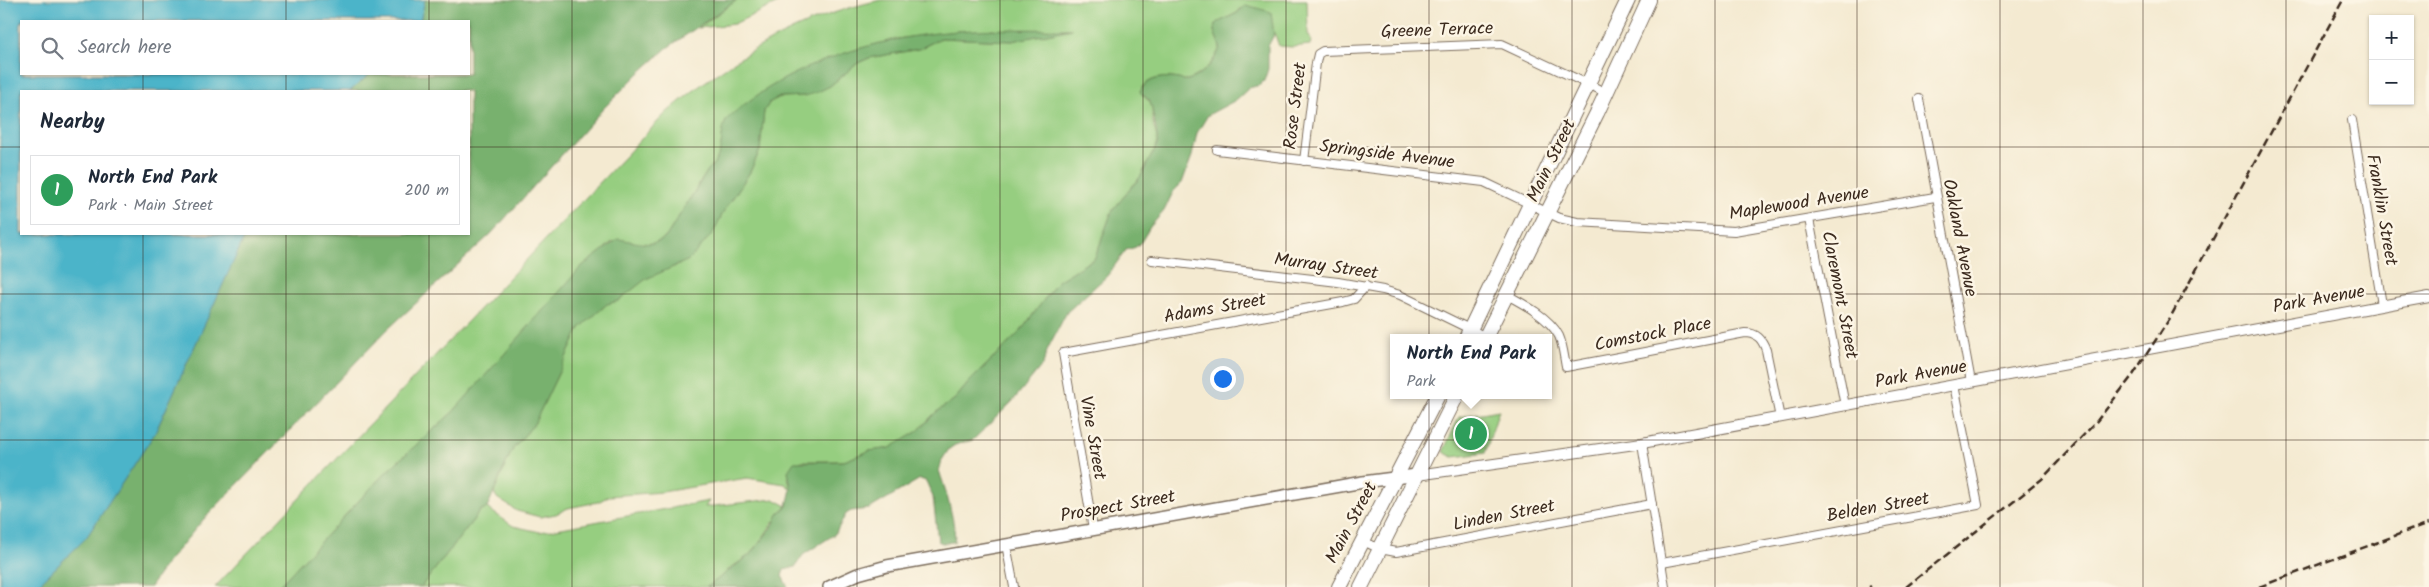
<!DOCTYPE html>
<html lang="en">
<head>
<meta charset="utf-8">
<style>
	body { margin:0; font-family:Kalam,sans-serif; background:#f6f6f7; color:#1f2937 }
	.controls { position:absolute; right:15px; top:15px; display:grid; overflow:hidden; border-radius:0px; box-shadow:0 1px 4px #0004 }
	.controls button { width:45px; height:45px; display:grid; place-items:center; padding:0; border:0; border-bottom:1px solid #e0e1e3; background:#fff; color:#1f2937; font:25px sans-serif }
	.you { position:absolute; left:1222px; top:378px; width:18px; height:18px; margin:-12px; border:4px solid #fff; border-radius:50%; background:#1a73e8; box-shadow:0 0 0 8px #1a73e833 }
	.badge { display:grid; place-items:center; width:32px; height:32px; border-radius:50%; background:#db2777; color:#fff; font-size:16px; font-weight:700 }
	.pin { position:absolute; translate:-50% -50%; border:2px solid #fff; box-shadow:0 1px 5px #0006 }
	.popup { position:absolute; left:1390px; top:334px; width:162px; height:65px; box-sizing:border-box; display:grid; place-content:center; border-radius:0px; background:#fff; filter:drop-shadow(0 1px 4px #0005); font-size:16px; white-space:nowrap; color:#747a83 }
	.popup b { font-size:19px; color:#1f2937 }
	.popup::after { content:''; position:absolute; left:50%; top:100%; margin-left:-10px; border:10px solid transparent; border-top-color:#fff }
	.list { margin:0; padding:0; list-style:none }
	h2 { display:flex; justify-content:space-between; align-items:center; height:65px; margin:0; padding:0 20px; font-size:21px }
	h2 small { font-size:16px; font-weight:400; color:#747a83 }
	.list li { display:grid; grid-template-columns:32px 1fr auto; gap:15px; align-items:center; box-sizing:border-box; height:70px; margin:0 10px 10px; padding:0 10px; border:1px solid #e0e1e3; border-radius:0px }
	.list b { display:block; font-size:19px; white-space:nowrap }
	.list p { margin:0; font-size:16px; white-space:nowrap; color:#747a83 }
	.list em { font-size:16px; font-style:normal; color:#747a83 }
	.icon { flex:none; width:28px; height:28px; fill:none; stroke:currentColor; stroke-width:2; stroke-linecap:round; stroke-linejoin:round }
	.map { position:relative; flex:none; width:2429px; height:587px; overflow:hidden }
	.search { position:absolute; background:#fff; box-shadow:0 1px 4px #0004; left:20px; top:20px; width:450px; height:55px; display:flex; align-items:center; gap:12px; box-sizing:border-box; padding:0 18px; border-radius:0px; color:#747a83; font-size:19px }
	.panel { position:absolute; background:#fff; box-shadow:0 1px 4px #0004; left:20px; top:90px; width:450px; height:145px; border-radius:0px }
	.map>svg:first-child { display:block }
</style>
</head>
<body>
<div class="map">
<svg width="2429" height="587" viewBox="0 0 2429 587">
	<rect width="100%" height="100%" fill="#fcf5e5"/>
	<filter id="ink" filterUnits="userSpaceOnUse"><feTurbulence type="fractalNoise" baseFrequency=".02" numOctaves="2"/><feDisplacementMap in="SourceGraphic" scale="10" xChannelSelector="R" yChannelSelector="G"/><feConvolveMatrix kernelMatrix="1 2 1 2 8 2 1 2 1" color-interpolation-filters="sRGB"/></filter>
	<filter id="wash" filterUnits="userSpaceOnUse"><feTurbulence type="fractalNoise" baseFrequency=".0096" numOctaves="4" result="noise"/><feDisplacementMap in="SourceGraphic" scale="20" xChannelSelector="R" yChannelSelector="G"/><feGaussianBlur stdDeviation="1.12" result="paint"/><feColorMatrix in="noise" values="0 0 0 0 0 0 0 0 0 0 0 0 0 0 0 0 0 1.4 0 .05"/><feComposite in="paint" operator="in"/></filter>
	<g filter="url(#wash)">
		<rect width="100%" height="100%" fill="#f4ead1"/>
		<g fill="#96ce80" stroke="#687c4f">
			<path d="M737 0H784L734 24 698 28Z"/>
			<path d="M881 0H1307L1308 34 1312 42 1310 45 1292 47 1279 46 1271 24 1241 8 1237 13 1215 24 1214 31 1220 47C1216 60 1201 77 1187 80 1182 81 1176 78 1171 78 1162 77 1148 79 1142 87L1143 96C1155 104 1151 111 1153 122 1154 129 1157 136 1158 143L1141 176 1112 211 1095 258 1058 281 1020 332 970 381 955 399 935 413 918 431 890 449 869 451 844 461H801L788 478 791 489 785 484 747 478 662 492 609 496 598 502 568 508 556 514 540 517 517 511 497 498 494 493 507 461 513 449 534 424 580 328 607 304 618 301 636 285 656 273 679 265 713 232 724 211 750 172 760 150 764 111 770 102 780 97 805 96 830 86 858 63 869 58 919 49 941 38 1012 41 1069 29 958 31 896 39 855 50 723 129 720 157 708 170 666 237C652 249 629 242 612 242L602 251 453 412 385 473 278 587H215L666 113C728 60 799 17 881 0Z"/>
			<path d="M1499 410 1485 453 1453 457 1443 452 1459 417Z"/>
			<path d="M774 499 787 506C773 519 765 537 753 551 746 559 735 564 727 571L767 587H421L481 510 487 508 513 526 540 532 709 501 705 507Z"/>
		</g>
		<g fill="#78b16e" stroke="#5a6e46">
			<path d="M425 0H737L667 48 639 73 602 110 491 234 387 330 203 520 165 565 150 587H31L40 583 86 538 155 433 246 234H469V91H350L370 74H469V21H420Z"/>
			<path d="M1246 5 1271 12 1274 35 1268 46V69L1264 81 1260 85 1249 88 1236 100 1208 115 1197 133 1192 156 1182 183 1173 192 1164 211 1150 227 1141 242 1136 247 1126 250 1107 276 1067 312 1048 348 1043 364 1012 402 973 440 955 445 949 449 942 460 939 471C944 484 958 530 954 542L942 543 938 541 933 497 926 481 920 479 869 509 851 511 846 514 835 534 803 555 795 567 784 570 782 576 788 587H707L752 553 773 525 778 514 787 506 791 489 788 471 794 462 844 461 869 451 890 448 918 431 935 413 955 399 970 381 1020 332 1058 281 1095 258 1112 211 1141 176 1158 143C1157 136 1152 104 1149 100 1146 97 1142 95 1140 92 1145 80 1160 76 1172 78 1177 78 1183 81 1188 80 1202 76 1216 61 1220 47L1214 31 1215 24 1237 13Z"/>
			<path d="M1072 29 1012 41 941 38 919 49 869 58 858 63 830 86 818 92 805 96 780 97 770 102 764 111 760 150 750 172 724 211 713 233 689 260 646 279 618 301 607 304 580 328 534 424 513 449 507 461 487 508 481 510 421 587H278L385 473 453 412 582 266 618 239C634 241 651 249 666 237L708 170C729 151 716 128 730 116 791 63 877 37 958 31 995 28 1034 30 1072 29Z"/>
		</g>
		<path fill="#4bb4c9" stroke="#436f74" d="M0 0H425L420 21H21V74H370L350 91H21V234H246L155 433 86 538 40 583 31 587H0Z"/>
	</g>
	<g filter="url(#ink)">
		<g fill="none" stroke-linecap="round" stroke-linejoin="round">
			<g stroke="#7c6d5d" stroke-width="10">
				<g id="minor">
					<path d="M1919 99 1971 382"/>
					<path d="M2352 120 2382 305"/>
					<path d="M1217 150 1484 182 1559 218 1577 222 1734 231 1935 197"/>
					<path d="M1304 161 1316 63 1318 54 1323 51 1502 44 1607 93"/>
					<path d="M1809 219 1845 406"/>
					<path d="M1152 260 1338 282 1383 290 1400 295 1486 337"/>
					<path d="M1507 295C1524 304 1550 318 1559 336 1563 345 1564 357 1566 367L1745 333C1757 333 1762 339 1766 350L1780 418"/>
					<path d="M1642 443 1665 587"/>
					<path d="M1093 529 1063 353 1343 302 1354 299 1366 286"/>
					<path d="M1363 541 1380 549 1396 552 1652 504"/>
					<path d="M1006 544 1014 587"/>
					<path d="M1662 563 1978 505 1954 385"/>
				</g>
			</g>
			<g stroke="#7c6d5d" stroke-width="12">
				<path id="tertiary" d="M1417 475 1642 443 2429 297"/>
			</g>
			<g stroke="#7c6d5d" stroke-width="14">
				<path id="secondary" d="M829 587 858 574 887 566 1363 482 1417 475"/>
			</g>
			<g stroke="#7c6d5d" stroke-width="16">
				<g id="trunk">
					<path d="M1466 338 1628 0"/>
					<path d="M1485 338 1597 113 1649 0"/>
					<path d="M1339 587 1438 395"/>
					<path d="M1361 587 1457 395"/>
				</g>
			</g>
			<use href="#minor" stroke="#fff" stroke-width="8"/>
			<use href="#tertiary" stroke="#fff" stroke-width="10"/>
			<use href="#secondary" stroke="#fff" stroke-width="11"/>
			<use href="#trunk" stroke="#fff" stroke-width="14"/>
			<g stroke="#3b2a1e" stroke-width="2.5" stroke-dasharray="8 4" stroke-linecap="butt">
				<path d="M1869 587 1871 586"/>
				<path d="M1906 587 2042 479 2096 422 2133 375 2170 318 2343 0"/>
				<path d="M2259 587 2429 523"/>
			</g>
		</g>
	</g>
	<path fill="none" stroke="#3b2a1e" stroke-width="1" stroke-opacity="0.55" d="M143 0V21M286 0V21M429 0V21M572 0V587M714 0V587M857 0V587M1000 0V587M1143 0V587M1286 0V587M1429 0V587M1572 0V587M1715 0V587M1857 0V587M2000 0V587M2143 0V587M2286 0V587M143 74V91M286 74V91M429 74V91M0 147H21M469 147H2429M143 234V587M286 234V587M429 234V587M0 294H2429M0 440H2429"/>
	<g text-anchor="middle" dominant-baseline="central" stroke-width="5" stroke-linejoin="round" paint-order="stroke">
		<g font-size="18" fill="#3b2a1e" stroke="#fcf5e5">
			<text transform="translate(1437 31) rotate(-2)">Greene Terrace</text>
			<text transform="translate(1296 106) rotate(-83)">Rose Street</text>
			<text transform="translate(1387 155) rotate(7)">Springside Avenue</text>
			<text transform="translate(1552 161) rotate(-64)">Main Street</text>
			<text transform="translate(1799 204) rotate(-9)">Maplewood Avenue</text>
			<text transform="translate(2381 210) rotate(80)">Franklin Street</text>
			<text transform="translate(1959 238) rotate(79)">Oakland Avenue</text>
			<text transform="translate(1326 267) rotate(8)">Murray Street</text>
			<text transform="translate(1839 295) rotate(79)">Claremont Street</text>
			<text transform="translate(2319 300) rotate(-10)">Park Avenue</text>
			<text transform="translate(1215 309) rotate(-10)">Adams Street</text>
			<text transform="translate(1653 335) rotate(-11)">Comstock Place</text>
			<text transform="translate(1921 375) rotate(-10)">Park Avenue</text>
			<text transform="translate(1092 438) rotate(80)">Vine Street</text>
			<text transform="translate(1118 507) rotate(-10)">Prospect Street</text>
			<text transform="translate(1878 508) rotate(-10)">Belden Street</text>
			<text transform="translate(1504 516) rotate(-11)">Linden Street</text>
			<text transform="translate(1352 523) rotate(-62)">Main Street</text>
		</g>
	</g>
</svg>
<div class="controls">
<button>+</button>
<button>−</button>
</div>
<div class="you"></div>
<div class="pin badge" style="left:1471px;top:434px;background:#2e9e5b">1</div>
<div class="popup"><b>North End Park</b>Park</div>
<div class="search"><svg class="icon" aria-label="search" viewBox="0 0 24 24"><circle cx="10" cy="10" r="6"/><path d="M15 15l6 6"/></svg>Search here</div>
<section class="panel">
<h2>Nearby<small></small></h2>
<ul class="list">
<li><span class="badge" style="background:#2e9e5b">1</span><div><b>North End Park</b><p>Park · Main Street</p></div><em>200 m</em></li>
</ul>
</section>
</div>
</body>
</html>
